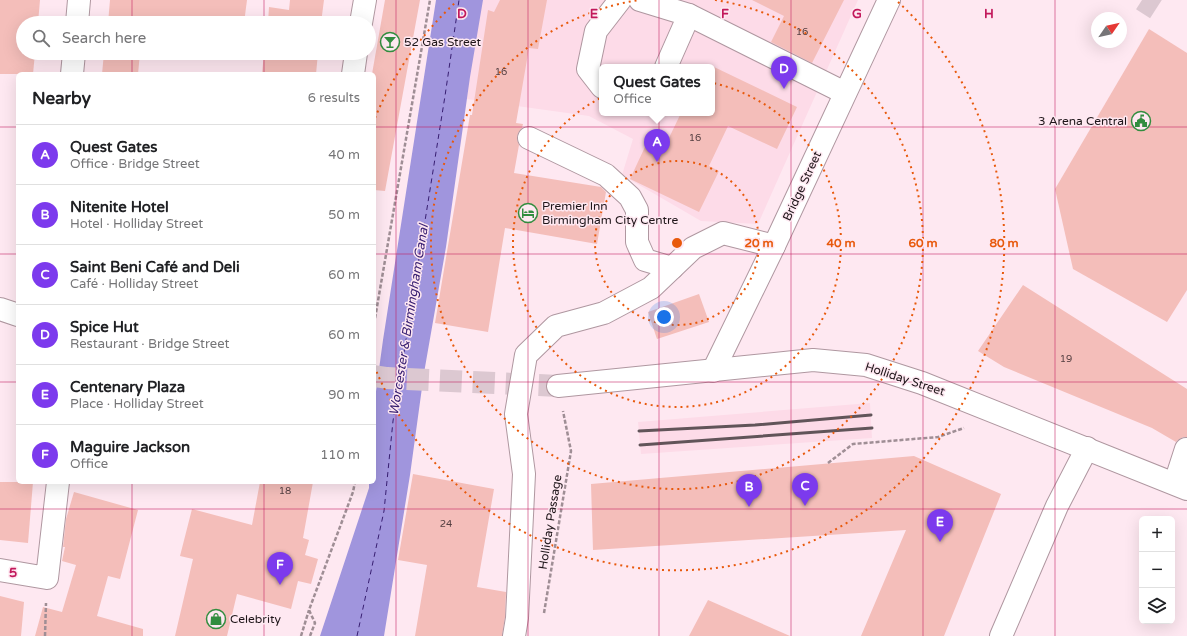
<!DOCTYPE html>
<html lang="en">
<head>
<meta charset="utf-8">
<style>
	body { margin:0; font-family:"Varela Round",sans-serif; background:#f2f2f2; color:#202124 }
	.controls { position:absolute; right:12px; bottom:12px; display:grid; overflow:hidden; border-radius:6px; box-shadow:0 4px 16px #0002 }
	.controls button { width:36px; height:36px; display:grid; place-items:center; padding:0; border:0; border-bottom:1px solid #e0e0e0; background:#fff; color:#202124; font:20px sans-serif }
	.compass { position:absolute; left:1091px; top:12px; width:36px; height:36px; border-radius:50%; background:#fff; box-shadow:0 4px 16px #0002; rotate:56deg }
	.you { position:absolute; left:664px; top:317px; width:14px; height:14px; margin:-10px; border:3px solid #fff; border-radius:50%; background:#1a73e8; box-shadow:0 0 0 6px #1a73e833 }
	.badge { display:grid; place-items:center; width:26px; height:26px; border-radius:50%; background:#7c3aed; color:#fff; font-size:13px; font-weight:700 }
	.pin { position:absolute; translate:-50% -33px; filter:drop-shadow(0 1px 2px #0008) }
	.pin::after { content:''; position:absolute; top:21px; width:14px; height:12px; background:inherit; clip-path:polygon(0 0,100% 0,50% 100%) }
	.popup { position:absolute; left:599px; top:64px; width:116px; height:52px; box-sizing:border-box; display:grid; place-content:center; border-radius:6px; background:#fff; filter:drop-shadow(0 1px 3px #0005); font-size:13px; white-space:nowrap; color:#757577 }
	.popup b { font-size:15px; color:#202124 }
	.popup::after { content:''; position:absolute; left:50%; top:100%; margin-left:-8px; border:8px solid transparent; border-top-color:#fff }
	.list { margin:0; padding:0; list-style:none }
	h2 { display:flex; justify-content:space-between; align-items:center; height:52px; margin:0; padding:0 16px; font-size:17px }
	h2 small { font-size:13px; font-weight:400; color:#757577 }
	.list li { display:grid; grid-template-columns:26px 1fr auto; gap:12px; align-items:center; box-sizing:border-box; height:60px; padding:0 16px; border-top:1px solid #e0e0e0 }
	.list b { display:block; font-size:15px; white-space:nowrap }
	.list p { margin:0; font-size:13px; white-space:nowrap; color:#757577 }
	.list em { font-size:13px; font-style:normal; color:#757577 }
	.icon { flex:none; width:22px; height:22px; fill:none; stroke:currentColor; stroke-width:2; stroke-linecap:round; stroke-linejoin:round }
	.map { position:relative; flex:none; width:1187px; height:636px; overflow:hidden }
	.search { position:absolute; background:#fff; box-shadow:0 4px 16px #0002; left:16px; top:16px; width:360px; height:44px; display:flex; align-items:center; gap:10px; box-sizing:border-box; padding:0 14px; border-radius:22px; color:#757577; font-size:15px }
	.panel { position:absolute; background:#fff; box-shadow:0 4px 16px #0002; left:16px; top:72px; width:360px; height:412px; border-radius:6px }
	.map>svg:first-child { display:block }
</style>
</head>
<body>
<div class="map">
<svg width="1187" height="636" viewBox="0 0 1187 636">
	<rect width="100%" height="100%" fill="#fee8f1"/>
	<g fill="#fddbe8" fill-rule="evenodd">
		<path d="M459 0H858L758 224 701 221 622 175 633 139 589 116 445 96ZM602 67H712V113H602Z"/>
		<path d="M870 403 872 438 641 454 638 422Z"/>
	</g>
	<path fill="#a095dd" d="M436 0H483L470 77 446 247 424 373 410 475 384 636H320L369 488V482H374V406L383 340Z"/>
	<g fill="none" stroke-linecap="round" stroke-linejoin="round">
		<path stroke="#371e71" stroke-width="1" stroke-dasharray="5 4" stroke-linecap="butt" d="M357 636 384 511 393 421 445 96 459 0"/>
	</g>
	<g fill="#f4beba">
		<path d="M0 0H40L38 23H23V53H35L33 74H0Z"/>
		<path d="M110 0H247L244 23H108Z"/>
		<path d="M290 0H324L321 23H268L269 7 289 10Z"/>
		<path d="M385 0H420L385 191 374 190V74H372Z"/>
		<path d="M500 0H547L538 49 529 48 516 123 523 124 522 128 518 133 517 139 519 145 514 173 601 187 606 192 597 244 505 228 488 332 435 323 470 115H472L488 10 494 12Z"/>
		<path d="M752 0H844L812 63 771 42 784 16Z"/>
		<path d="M1149 29 1187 53V290L1167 322 1073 269 1055 189Z"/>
		<path d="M104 53H140L138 74H102Z"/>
		<path d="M264 53H318L316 74H262Z"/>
		<path d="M712 66 797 107 777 149 728 126 709 166 719 171 699 212 630 179 651 134 667 142 681 113H712Z"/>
		<path d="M1023 285 1187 389V437H1183L1178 440 1176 442 1152 428 1004 367 978 351Z"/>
		<path d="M699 294 709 322 657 339 648 312Z"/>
		<path d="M914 456 1001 494 944 636H861L906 530 593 550 591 484Z"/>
		<path d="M413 474 494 489 477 587 506 592 505 617 502 636H415L427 565 398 560Z"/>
		<path d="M0 482H33L28 543 0 540Z"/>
		<path d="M260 482H313L303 538 309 540 305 555 318 559 311 584 298 581 291 609 237 594 227 636H175L193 559 180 556 192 509 252 525Z"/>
		<path d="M74 492 138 510 120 579 108 576 97 616 143 629V636H35L43 607 62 612 76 565 62 561 65 547H63L66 519Z"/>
		<path d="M0 596 24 602 21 636H0Z"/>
		<path d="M708 600 790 636H689Z"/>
	</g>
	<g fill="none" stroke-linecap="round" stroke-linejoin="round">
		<g stroke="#dcc8d1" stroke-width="22" stroke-dasharray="22 11" stroke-linecap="butt">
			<path d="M1142 0 1156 9"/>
			<path d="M374 376 387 378 558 386"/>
		</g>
		<g stroke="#af97a0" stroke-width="24">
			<g id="minor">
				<path d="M640 0 689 15 845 93"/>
				<path d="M77 23 79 0"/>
				<path d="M361 23 365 0"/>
				<path d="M666 67 689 15"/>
				<path d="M72 74 74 53"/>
				<path d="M353 74 356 53"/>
				<path d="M602 87 588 69 596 31 620 0"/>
				<path d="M529 138 606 175 630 197 637 210V242L645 260 672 268"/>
				<path d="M0 309 18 315"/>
				<path d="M713 371 774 246 889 0"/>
				<path d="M558 386 813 360 866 365 922 383 1187 489"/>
				<path d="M1175 483 1186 449"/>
				<path d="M0 570 47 578 58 482"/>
				<path d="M514 636 517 618 524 474 516 414 526 355 556 326 604 313 651 288 693 248 723 233 774 246"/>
				<path d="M1001 636 1057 506 1087 448"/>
			</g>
		</g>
		<g stroke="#9f8e95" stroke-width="2.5" stroke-dasharray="4 2" stroke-linecap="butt">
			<path d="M374 324 430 0"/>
			<path d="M828 463 853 444 938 437 964 428"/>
			<path d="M544 613 571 451 563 411"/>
			<path d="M45 636 46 603"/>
			<path d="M310 636 315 623 309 610 353 492 355 482"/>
		</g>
		<use href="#minor" stroke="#fff" stroke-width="22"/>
		<g stroke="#615459" stroke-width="3">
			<path d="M639 431 755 425 871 415"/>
			<path d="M640 445 872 428"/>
		</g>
		<path stroke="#9f8e95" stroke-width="2.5" stroke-dasharray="4 2" stroke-linecap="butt" d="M301 636 309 610"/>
	</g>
	<path fill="none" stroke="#c2185b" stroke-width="1" stroke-opacity="0.55" d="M132 0V23M264 0V23M396 0V636M528 0V636M659 0V636M791 0V636M923 0V636M1055 0V636M132 53V74M264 53V74M0 127H18M374 127H1187M0 254H18M374 254H1187M0 382H18M374 382H1187M132 482V636M264 482V636M0 509H1187"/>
	<g fill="none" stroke="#e8590c" stroke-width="2" stroke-dasharray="2 4">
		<circle cx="677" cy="243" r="82"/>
		<circle cx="677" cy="243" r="164"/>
		<path d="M715 0A246 246 0 1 1 639 0"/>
		<path d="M375 118A327 327 0 0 1 456 2M898 2A327 327 0 1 1 375 368"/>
	</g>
	<defs>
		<g id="bar-ring" transform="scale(1)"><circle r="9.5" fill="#fee8f1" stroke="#328d3f" stroke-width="1.5"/><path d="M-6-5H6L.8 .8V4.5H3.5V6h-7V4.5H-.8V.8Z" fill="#328d3f"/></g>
		<g id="civic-ring" transform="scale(1)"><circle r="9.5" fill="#fee8f1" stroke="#328d3f" stroke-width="1.5"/><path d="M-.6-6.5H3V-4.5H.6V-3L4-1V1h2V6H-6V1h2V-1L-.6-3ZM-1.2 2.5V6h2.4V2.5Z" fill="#328d3f"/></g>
		<g id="hotel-ring" transform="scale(1)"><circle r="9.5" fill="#fee8f1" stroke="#328d3f" stroke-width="1.5"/><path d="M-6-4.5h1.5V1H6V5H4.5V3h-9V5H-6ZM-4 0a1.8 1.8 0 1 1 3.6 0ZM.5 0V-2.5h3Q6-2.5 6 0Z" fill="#328d3f"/></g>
		<g id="shop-ring" transform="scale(1)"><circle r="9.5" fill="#fee8f1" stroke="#328d3f" stroke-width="1.5"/><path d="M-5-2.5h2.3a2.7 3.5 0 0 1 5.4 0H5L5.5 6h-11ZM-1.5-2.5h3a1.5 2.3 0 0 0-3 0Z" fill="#328d3f"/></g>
	</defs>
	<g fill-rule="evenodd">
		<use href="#bar-ring" x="390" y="42"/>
		<use href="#civic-ring" x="1141" y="121"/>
		<use href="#hotel-ring" x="528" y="213"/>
		<use href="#shop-ring" x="216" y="619"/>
	</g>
	<g text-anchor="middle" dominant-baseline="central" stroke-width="3" stroke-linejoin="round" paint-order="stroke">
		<g font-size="10" fill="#543f41">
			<text x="802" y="32">16</text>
			<text x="501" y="72">16</text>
			<text x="695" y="138">16</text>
			<text x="1066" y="359">19</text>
			<text x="285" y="491">18</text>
			<text x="446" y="524">24</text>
		</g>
		<g font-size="12" fill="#1e1519" stroke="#fee8f1" text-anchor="start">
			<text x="404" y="42">52 Gas Street</text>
			<text x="1127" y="121" text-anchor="end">3 Arena Central</text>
			<text x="542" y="206">Premier Inn<tspan x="542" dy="14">Birmingham City Centre</tspan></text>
			<text x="230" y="619">Celebrity</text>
		</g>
		<g font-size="12" fill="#1e1519" stroke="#fee8f1">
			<text transform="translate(802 186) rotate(-65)">Bridge Street</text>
			<text transform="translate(905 379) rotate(18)">Holliday Street</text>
			<text transform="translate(550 522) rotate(-81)">Holliday Passage</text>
		</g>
		<g font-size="13" font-style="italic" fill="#371e71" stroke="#fee8f1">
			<text transform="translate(409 320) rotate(-81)">Worcester &amp; Birmingham Canal</text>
		</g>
	</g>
	<g font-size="13" text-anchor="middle" font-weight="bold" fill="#c2185b" stroke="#fee8f1" stroke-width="3" stroke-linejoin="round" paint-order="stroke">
		<text x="462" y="18">D</text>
		<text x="594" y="18">E</text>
		<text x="725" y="18">F</text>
		<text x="857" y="18">G</text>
		<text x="989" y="18">H</text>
		<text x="13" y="577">5</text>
	</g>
	<circle cx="677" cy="243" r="6" fill="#e8590c" stroke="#fee8f1" stroke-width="2"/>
	<g font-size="12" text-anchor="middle" font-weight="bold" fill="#e8590c" stroke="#fee8f1" stroke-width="3" stroke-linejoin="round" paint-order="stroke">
		<text x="759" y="247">20 m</text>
		<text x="841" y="247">40 m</text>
		<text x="923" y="247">60 m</text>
		<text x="1004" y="247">80 m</text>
	</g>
</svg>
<div class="controls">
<button>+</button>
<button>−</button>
<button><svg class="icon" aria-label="layers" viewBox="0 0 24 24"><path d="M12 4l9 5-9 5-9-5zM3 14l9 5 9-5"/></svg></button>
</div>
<svg class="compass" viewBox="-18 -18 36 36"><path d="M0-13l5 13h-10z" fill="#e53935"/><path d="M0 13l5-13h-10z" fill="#757577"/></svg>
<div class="you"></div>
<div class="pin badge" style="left:657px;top:162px">A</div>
<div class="popup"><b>Quest Gates</b>Office</div>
<div class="pin badge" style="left:749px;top:507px">B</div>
<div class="pin badge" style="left:805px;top:506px">C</div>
<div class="pin badge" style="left:784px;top:89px">D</div>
<div class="pin badge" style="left:940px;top:542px">E</div>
<div class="pin badge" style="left:280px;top:585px">F</div>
<div class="search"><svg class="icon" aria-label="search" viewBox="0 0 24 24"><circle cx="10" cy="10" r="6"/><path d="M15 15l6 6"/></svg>Search here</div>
<section class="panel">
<h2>Nearby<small>6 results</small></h2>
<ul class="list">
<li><span class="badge">A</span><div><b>Quest Gates</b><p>Office · Bridge Street</p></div><em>40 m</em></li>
<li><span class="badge">B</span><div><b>Nitenite Hotel</b><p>Hotel · Holliday Street</p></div><em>50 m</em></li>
<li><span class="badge">C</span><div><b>Saint Beni Café and Deli</b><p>Café · Holliday Street</p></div><em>60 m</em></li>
<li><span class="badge">D</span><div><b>Spice Hut</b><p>Restaurant · Bridge Street</p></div><em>60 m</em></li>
<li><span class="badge">E</span><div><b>Centenary Plaza</b><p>Place · Holliday Street</p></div><em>90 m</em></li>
<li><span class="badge">F</span><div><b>Maguire Jackson</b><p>Office</p></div><em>110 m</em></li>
</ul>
</section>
</div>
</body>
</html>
